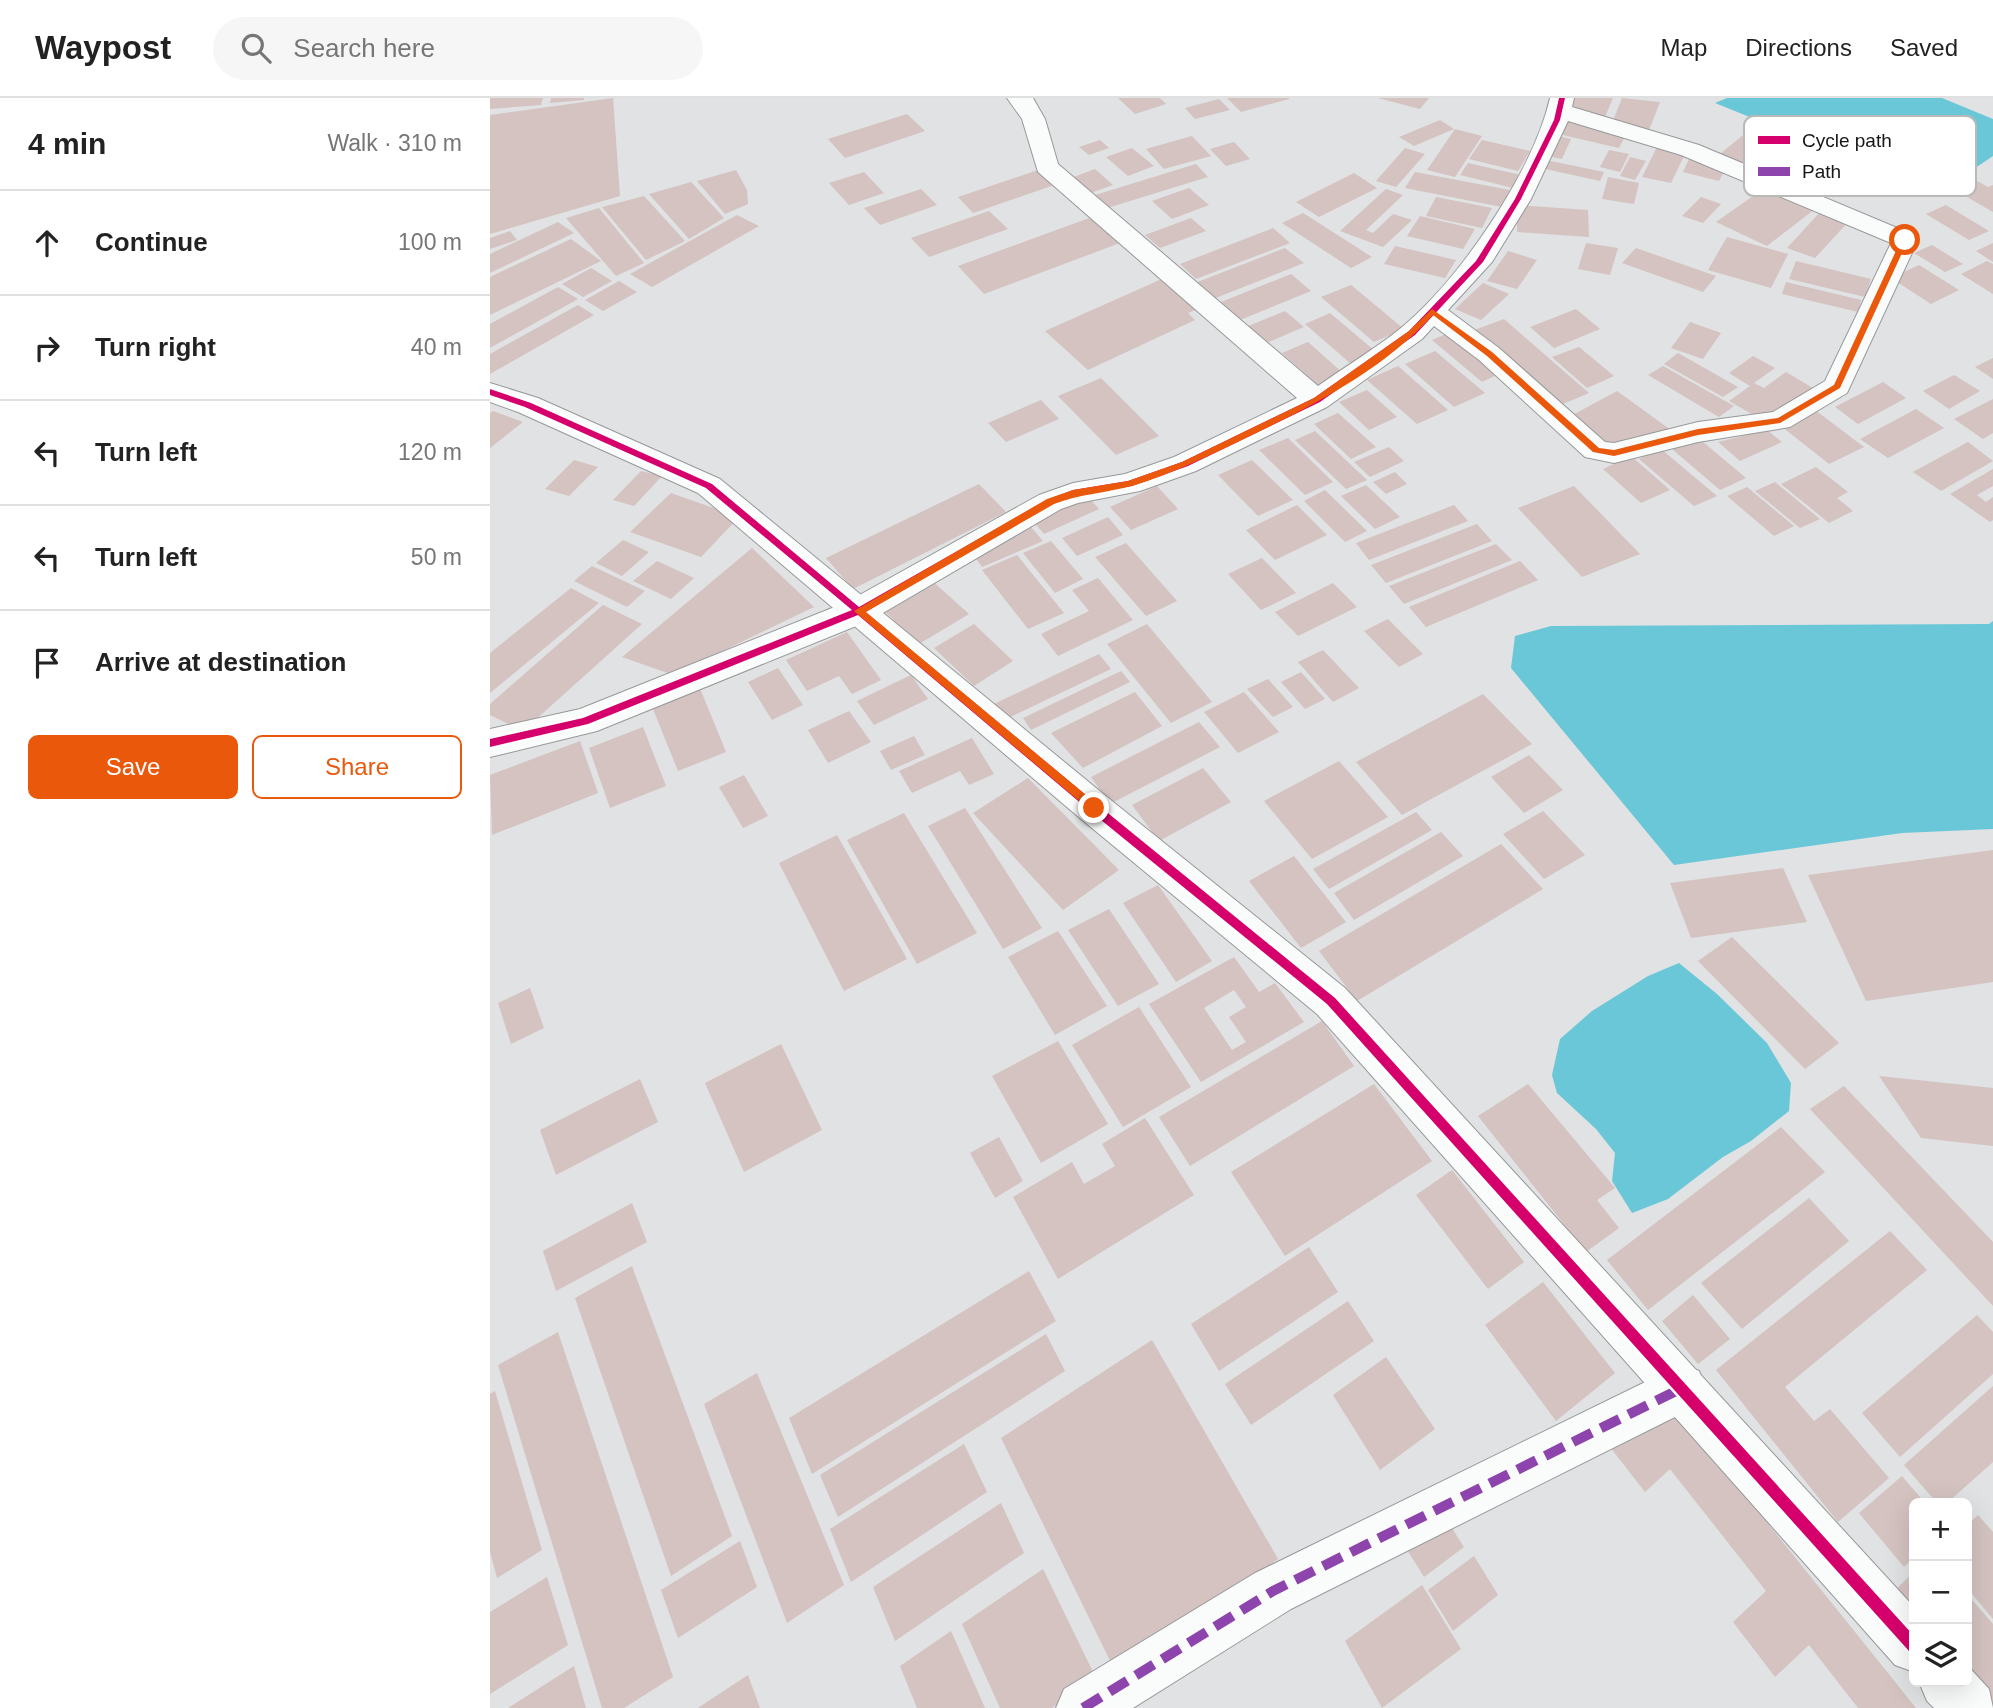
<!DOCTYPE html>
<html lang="en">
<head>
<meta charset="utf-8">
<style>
	body { margin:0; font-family:Arial,sans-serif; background:#f6f6f6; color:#222 }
	.controls { position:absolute; right:21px; bottom:21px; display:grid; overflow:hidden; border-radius:10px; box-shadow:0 7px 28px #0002 }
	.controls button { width:63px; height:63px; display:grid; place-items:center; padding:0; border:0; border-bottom:2px solid #e0e0e0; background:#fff; color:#222; font:35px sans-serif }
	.stop { position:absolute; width:21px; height:21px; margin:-16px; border:5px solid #ea580c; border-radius:50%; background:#fff }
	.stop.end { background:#ea580c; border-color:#fff; box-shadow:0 2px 7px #0008 }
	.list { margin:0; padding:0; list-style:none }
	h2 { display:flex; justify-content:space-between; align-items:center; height:91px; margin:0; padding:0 28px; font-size:30px }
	h2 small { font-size:23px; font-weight:400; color:#767676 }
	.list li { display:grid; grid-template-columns:46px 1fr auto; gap:21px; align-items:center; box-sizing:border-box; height:105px; padding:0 28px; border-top:2px solid #e0e0e0 }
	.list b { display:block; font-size:26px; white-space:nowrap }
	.list em { font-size:23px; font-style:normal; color:#767676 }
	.actions { display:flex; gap:14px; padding:21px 28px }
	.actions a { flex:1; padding:16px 0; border:2px solid #ea580c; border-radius:10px; text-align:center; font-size:24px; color:#ea580c }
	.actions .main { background:#ea580c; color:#fff }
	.icon { flex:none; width:38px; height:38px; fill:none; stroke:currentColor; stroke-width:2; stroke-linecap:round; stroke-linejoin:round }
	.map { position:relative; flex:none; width:1503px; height:1610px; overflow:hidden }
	header { display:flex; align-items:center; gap:42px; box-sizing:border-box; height:98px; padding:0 35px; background:#fff; border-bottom:2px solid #e0e0e0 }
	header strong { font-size:33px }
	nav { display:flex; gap:38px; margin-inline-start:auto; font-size:24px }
	.search { width:490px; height:63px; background:#f6f6f6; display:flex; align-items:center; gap:18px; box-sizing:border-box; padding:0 24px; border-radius:38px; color:#767676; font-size:26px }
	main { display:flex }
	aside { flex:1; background:#fff }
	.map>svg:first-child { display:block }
</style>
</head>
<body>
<header>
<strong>Waypost</strong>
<div class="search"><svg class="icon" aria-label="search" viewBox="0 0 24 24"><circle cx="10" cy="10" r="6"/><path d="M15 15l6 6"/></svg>Search here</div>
<nav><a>Map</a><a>Directions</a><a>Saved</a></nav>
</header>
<main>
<aside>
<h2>4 min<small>Walk · 310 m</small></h2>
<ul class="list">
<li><svg class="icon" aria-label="ahead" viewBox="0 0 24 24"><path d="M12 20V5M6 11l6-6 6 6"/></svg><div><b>Continue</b></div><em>100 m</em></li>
<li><svg class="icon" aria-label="right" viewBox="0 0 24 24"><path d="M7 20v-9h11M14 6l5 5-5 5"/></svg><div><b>Turn right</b></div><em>40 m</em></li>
<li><svg class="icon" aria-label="left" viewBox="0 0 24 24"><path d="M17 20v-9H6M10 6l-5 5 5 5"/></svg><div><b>Turn left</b></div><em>120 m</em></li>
<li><svg class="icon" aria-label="left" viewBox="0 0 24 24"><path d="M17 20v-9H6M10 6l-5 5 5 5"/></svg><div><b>Turn left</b></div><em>50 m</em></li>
<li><svg class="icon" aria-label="arrive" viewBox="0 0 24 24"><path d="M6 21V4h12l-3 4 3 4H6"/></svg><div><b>Arrive at destination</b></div></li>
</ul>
<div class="actions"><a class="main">Save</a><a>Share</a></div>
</aside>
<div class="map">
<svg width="1503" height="1610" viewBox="0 0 1503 1610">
	<rect width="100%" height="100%" fill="#e0e2e4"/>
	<g fill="#6ac7d7">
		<path d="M1237 0H1452L1503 21V58L1448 95 1225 5Z"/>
		<path d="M1503 523V731L1412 735 1184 767 1021 570 1025 538 1061 528 1499 526Z"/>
		<path d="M1189 865 1227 896 1277 945 1301 985 1299 1013 1261 1043 1233 1059 1178 1101 1142 1115 1122 1083 1125 1055 1106 1031 1067 995 1062 977 1070 941 1102 913 1158 878Z"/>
	</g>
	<g fill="#d4c3c0" fill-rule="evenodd">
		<path d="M0 0H53L51 7 0 11Z"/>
		<path d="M61 0H94V2L60 5Z"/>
		<path d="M123 0 130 98 0 136V17Z"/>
		<path d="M628 0H670L676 6 645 16Z"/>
		<path d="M737 0H799V1L751 14Z"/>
		<path d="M888 0H939L930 11Z"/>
		<path d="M1077 0H1123L1115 19 1072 11Z"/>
		<path d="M1132 0 1170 4 1159 32 1122 25Z"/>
		<path d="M729 1 740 12 705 21 695 10Z"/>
		<path d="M417 16 435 33 355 60 338 41Z"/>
		<path d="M1073 21 1137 35 1129 50 1064 35Z"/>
		<path d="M950 22 964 31 924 48 909 39Z"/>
		<path d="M1263 29 1303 44 1265 76 1225 60Z"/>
		<path d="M965 31 992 38 965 79 937 72Z"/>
		<path d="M1063 37 1081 41 1072 61 1053 57Z"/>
		<path d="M702 38 721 58 674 71 656 51Z"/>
		<path d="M610 42 619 50 599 57 589 49Z"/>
		<path d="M992 42 1040 53 1028 73 979 61Z"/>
		<path d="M744 44 760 61 736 68 720 51Z"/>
		<path d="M1167 49 1195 56 1181 85 1152 79Z"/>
		<path d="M642 50 664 68 638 78 616 59Z"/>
		<path d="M915 50 935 56 906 89 886 83Z"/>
		<path d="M1119 52 1139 56 1130 74 1110 69Z"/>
		<path d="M1140 59 1156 63 1145 82 1130 78Z"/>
		<path d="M1200 59 1237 68 1229 83 1193 74Z"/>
		<path d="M1056 62 1114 74 1110 83 1051 70Z"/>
		<path d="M978 65 1031 77 1023 90 970 77Z"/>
		<path d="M706 66 718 79 614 111 602 98Z"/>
		<path d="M554 70 570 85 483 115 468 99Z"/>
		<path d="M605 71 623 87 598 96 581 80Z"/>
		<path d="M246 72 257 92 258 106 235 116 207 83Z"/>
		<path d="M374 74 394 95 359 107 339 85Z"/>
		<path d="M925 74 1020 92 1012 109 915 90Z"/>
		<path d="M864 75 887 90 829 119 806 104Z"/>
		<path d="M1118 79 1149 85 1144 106 1112 101Z"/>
		<path d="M1487 83 1498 89 1503 87V114L1465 92Z"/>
		<path d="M201 84 234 120 199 141 159 96Z"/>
		<path d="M1276 89 1325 111 1277 148 1226 124Z"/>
		<path d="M699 90 719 107 682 121 662 103Z"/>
		<path d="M431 91 447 107 390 127 374 110Z"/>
		<path d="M896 91 913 97 876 132 883 135 903 116 922 122 893 149 850 133Z"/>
		<path d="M154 98 195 143 156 162 112 109Z"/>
		<path d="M946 99 1002 110 992 130 936 118Z"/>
		<path d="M1211 99 1231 106 1213 125 1192 118Z"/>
		<path d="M1027 107 1098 112 1099 139 1027 134Z"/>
		<path d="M1456 107 1499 133 1479 142 1436 116Z"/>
		<path d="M109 110 154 165 126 178 76 120Z"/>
		<path d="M1332 112 1360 122 1325 160 1297 150Z"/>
		<path d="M499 113 518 131 439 159 421 140Z"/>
		<path d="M813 115 882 159 861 170 792 125Z"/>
		<path d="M247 117 269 128 162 189 140 176Z"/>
		<path d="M930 118 985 131 973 151 917 138Z"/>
		<path d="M602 119 630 145 494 196 468 168Z"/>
		<path d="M701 120 716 133 670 150 655 137Z"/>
		<path d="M68 124 84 135 0 175V156Z"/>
		<path d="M783 130 800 145 706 181 690 166Z"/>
		<path d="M20 133 27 142 0 151V140Z"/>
		<path d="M1237 139 1298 156 1281 190 1218 172Z"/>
		<path d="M81 141 111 163 0 217V179Z"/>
		<path d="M1096 145 1128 150 1120 177 1088 171Z"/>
		<path d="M1503 145V164L1486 153Z"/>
		<path d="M1442 147 1473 166 1455 174 1424 155Z"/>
		<path d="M905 148 966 162 955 180 894 166Z"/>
		<path d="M795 150 814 165 723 201 705 185Z"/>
		<path d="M1146 150 1226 178 1213 194 1132 165Z"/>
		<path d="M1018 153 1047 162 1027 191 997 183Z"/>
		<path d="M1306 163 1381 181 1375 199 1299 181Z"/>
		<path d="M1497 163 1503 166V196L1471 176Z"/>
		<path d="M1429 167 1469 192 1441 206 1401 180Z"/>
		<path d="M101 170 122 183 93 199 72 186Z"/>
		<path d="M801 176 821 193 750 222 731 204Z"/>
		<path d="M674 180 711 210 698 215 705 222 598 272 555 233Z"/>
		<path d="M129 183 147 194 113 213 95 202Z"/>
		<path d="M1296 184 1371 202 1368 214 1292 196Z"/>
		<path d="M993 185 1019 196 991 222 965 211Z"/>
		<path d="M861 187 914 231 884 244 831 199Z"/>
		<path d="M68 189 88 201 0 250V226Z"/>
		<path d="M88 207 104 217 0 276V256Z"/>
		<path d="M1086 211 1110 231 1064 250 1040 229Z"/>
		<path d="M795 213 814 229 774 246 756 229Z"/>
		<path d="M840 215 885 253 860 265 815 226Z"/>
		<path d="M1014 221 1099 295 1066 309 982 233Z"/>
		<path d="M1200 224 1231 235 1213 261 1181 250Z"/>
		<path d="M963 233 1013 274 992 284 942 242Z"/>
		<path d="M818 244 854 276 828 287 792 255Z"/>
		<path d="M1089 249 1124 278 1097 290 1062 259Z"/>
		<path d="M945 253 995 295 964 309 915 266Z"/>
		<path d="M1188 255 1248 289 1233 299 1174 266Z"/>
		<path d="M1263 258 1285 270 1264 285 1274 290 1296 274 1323 290 1274 323 1239 303 1260 288 1239 275Z"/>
		<path d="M1503 260V281L1485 269Z"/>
		<path d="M908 268 958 312 927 326 877 282Z"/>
		<path d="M1173 268 1244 308 1229 319 1158 277Z"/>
		<path d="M1464 277 1490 293 1459 311 1433 293Z"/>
		<path d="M611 280 669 338 626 357 568 298Z"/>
		<path d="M1393 284 1416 300 1368 326 1345 309Z"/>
		<path d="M877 292 907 319 879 332 849 304Z"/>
		<path d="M1127 293 1185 335 1117 348 1079 319Z"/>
		<path d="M1503 301V335L1493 341 1464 321Z"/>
		<path d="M551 302 569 321 516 344 498 325Z"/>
		<path d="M1426 311 1454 330 1398 360 1370 341Z"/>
		<path d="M1325 312 1374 349 1339 366 1291 328Z"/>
		<path d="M3 313 33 324 0 350V315Z"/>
		<path d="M848 315 886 349 861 361 824 326Z"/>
		<path d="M1277 332 1292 344 1250 363 1228 344Z"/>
		<path d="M825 333 877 382 856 391 805 342Z"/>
		<path d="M1207 339 1256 380 1230 392 1182 351Z"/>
		<path d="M798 340 843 384 815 397 769 352Z"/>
		<path d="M1478 344 1503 363 1451 393 1423 374Z"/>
		<path d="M899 349 914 363 880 379 864 364Z"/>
		<path d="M1171 351 1227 398 1204 408 1149 361Z"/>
		<path d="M1141 358 1180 392 1151 405 1113 371Z"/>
		<path d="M84 362 108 369 79 398 55 391Z"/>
		<path d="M762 362 803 402 768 418 728 377Z"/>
		<path d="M1326 369 1358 394 1347 400 1363 413 1339 425 1291 386Z"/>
		<path d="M1503 371V388L1487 397 1496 404 1503 399V422L1500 424 1460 396Z"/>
		<path d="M151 373 172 378 144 408 123 402Z"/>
		<path d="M905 374 917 386 896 396 883 384Z"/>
		<path d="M1285 384 1330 421 1310 430 1265 393Z"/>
		<path d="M489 386 516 414 363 491 336 460Z"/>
		<path d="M876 387 910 419 885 431 851 398Z"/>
		<path d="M667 388 688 411 641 432 620 409Z"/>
		<path d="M1084 388 1150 456 1092 479 1028 410Z"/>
		<path d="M1257 389 1304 428 1284 438 1237 398Z"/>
		<path d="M835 392 877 433 855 444 814 403Z"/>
		<path d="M181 395 249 419 211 459 140 434Z"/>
		<path d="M597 398 609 411 554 436 542 422Z"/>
		<path d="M807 407 837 437 785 462 756 432Z"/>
		<path d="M964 407 978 423 879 462 866 445Z"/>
		<path d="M618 419 633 437 587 458 572 440Z"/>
		<path d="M987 426 1002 443 896 485 881 467Z"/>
		<path d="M541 429 553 443 492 469 482 455Z"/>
		<path d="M133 442 159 454 132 478 106 465Z"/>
		<path d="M561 443 593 481 565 495 533 455Z"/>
		<path d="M636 445 687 503 656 518 605 459Z"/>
		<path d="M1006 446 1022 462 914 506 899 488Z"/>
		<path d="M262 450 324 509 183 577 132 559Z"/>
		<path d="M527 457 574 515 538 531 492 472Z"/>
		<path d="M772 460 806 495 771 512 738 476Z"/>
		<path d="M167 463 204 480 181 501 143 483Z"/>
		<path d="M1030 463 1048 482 936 529 919 509Z"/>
		<path d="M102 468 155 493 137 509 84 483Z"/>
		<path d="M439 480 479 516 429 546 389 508Z"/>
		<path d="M608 480 643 522 568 558 551 536 599 513 582 492Z"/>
		<path d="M843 485 867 509 808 538 785 514Z"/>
		<path d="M81 490 109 505 0 595V555Z"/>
		<path d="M113 507 152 526 33 633 0 617V606Z"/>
		<path d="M898 521 933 556 909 569 874 533Z"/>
		<path d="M484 526 523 563 484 588 444 550Z"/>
		<path d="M657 526 722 604 681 625 617 546Z"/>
		<path d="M357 534 391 582 362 596 349 578 317 593 296 562Z"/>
		<path d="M833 552 869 590 843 604 808 564Z"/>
		<path d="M609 556 621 571 512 623 502 607Z"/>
		<path d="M288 570 313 607 282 622 258 584Z"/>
		<path d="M631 573 640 584 541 632 533 620Z"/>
		<path d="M811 574 835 601 815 611 791 584Z"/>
		<path d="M421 577 438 601 384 627 367 603Z"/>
		<path d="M778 581 803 609 783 619 757 591Z"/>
		<path d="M209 588 236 654 188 673 161 606Z"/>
		<path d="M645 594 672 628 593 670 561 635Z"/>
		<path d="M754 594 789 634 748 655 714 614Z"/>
		<path d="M993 596 1042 646 912 717 866 664Z"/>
		<path d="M359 613 381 644 338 665 318 632Z"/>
		<path d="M709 624 730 649 620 706 601 679Z"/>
		<path d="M153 629 176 688 120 710 99 650Z"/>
		<path d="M424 638 435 657 401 672 390 653Z"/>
		<path d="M482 640 504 676 479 687 470 673 422 695 409 673Z"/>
		<path d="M90 643 108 695 2 737 0 677Z"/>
		<path d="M1039 657 1073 692 1034 715 1001 679Z"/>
		<path d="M849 663 898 719 822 761 774 703Z"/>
		<path d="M713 670 741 704 669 743 642 707Z"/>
		<path d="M254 677 278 718 253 730 229 689Z"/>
		<path d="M538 680 629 772 573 812 483 715Z"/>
		<path d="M475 710 552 830 513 851 438 728Z"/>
		<path d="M1053 713 1095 757 1054 781 1013 736Z"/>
		<path d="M926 714 942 732 839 791 823 771Z"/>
		<path d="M414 715 487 835 427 866 357 742Z"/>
		<path d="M951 734 973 758 864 822 844 795Z"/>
		<path d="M347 737 417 861 354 893 289 765Z"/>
		<path d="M1011 746 1053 791 867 903 829 853Z"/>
		<path d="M1503 752V884L1376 903 1318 777Z"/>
		<path d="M804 758 856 824 811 850 759 783Z"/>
		<path d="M1293 770 1317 824 1201 840 1180 785Z"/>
		<path d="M668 787 722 863 686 884 633 805Z"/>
		<path d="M619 811 669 886 628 908 578 832Z"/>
		<path d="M568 833 617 908 565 937 518 859Z"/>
		<path d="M1242 839 1349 945 1315 971 1208 863Z"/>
		<path d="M744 859 769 894 785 885 814 924 711 984 659 906ZM744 892 756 909 739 919 756 944 742 952 714 910Z"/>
		<path d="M40 890 54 930 21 946 8 905Z"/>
		<path d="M649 909 701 989 633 1029 582 947Z"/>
		<path d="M832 923 864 968 700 1068 669 1019Z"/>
		<path d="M568 943 618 1026 551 1065 502 978Z"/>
		<path d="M291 946 332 1032 254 1074 215 985Z"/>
		<path d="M1389 978 1503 990V1048L1431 1040Z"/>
		<path d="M150 981 168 1024 66 1077 50 1032Z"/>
		<path d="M884 986 942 1063 795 1158 741 1074Z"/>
		<path d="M1038 986 1125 1090 1107 1102 1129 1130 1096 1154 988 1018Z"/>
		<path d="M1354 988 1503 1144V1208L1320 1011Z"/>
		<path d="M655 1020 704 1097 568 1181 523 1099 582 1064 594 1086 625 1068 612 1046Z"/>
		<path d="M1291 1029 1335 1074 1158 1212 1117 1162Z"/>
		<path d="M509 1039 533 1083 505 1100 480 1055Z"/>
		<path d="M962 1072 1034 1164 998 1191 926 1097Z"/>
		<path d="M1319 1100 1359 1143 1252 1231 1211 1185Z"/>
		<path d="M142 1105 157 1144 66 1193 53 1153Z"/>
		<path d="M1400 1133 1437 1172 1295 1289 1324 1323 1340 1311 1399 1380 1348 1424 1226 1272Z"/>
		<path d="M819 1149 848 1194 729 1273 701 1226Z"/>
		<path d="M142 1168 242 1438 181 1478 85 1200Z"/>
		<path d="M539 1173 566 1223 322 1376 299 1320Z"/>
		<path d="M1053 1184 1125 1275 1066 1323 995 1227Z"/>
		<path d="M1203 1197 1240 1241 1208 1266 1172 1223Z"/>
		<path d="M858 1203 884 1243 761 1327 735 1286Z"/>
		<path d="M1487 1217 1503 1234V1276L1410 1359 1372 1315Z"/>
		<path d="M68 1234 183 1579 134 1610H112L8 1267Z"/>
		<path d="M556 1236 575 1273 348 1419 330 1377Z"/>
		<path d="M662 1242 788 1461 627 1577 511 1340Z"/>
		<path d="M896 1259 945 1331 890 1372 843 1297Z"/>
		<path d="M267 1275 354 1487 297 1525 214 1306Z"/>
		<path d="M1503 1288V1364L1457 1405H1447L1414 1367Z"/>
		<path d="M5 1293 52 1452 7 1480 0 1454V1296Z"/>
		<path d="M1190 1316 1426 1610H1368L1319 1547 1285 1579 1243 1524 1276 1493 1180 1371 1155 1394 1120 1349Z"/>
		<path d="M474 1346 497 1394 361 1484 340 1431Z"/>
		<path d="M1412 1378 1435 1405H1424V1459L1414 1469 1369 1415Z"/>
		<path d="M511 1405 534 1455 405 1543 383 1489Z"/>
		<path d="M1488 1417 1503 1434V1521L1477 1490V1427Z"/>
		<path d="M954 1418 974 1449 934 1479 914 1447Z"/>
		<path d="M250 1443 267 1489 188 1540 171 1492Z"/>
		<path d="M984 1458 1008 1497 963 1533 938 1492Z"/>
		<path d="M553 1471 605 1578 562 1610H510L472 1526Z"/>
		<path d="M1424 1474V1522L1402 1495Z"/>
		<path d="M57 1479 78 1547 0 1596V1514Z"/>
		<path d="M932 1487 971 1551 892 1610 855 1543Z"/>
		<path d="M1477 1496 1503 1526V1610H1498L1477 1584Z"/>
		<path d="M461 1533 495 1610H427L410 1568Z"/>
		<path d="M84 1568 96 1610H18Z"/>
		<path d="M258 1577 270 1610H208Z"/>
	</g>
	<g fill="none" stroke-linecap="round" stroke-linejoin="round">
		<g stroke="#979899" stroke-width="2">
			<g id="street">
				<path d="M517 0H543L555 21 568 66 828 288C856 268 885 251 911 230 970 181 1043 74 1060 0H1084L1082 9 1209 47 1424 137 1428 142 1357 295 1300 329 1208 344 1124 365 1095 359 989 262 944 228 932 241 837 309 706 373 650 393 588 405 571 411 381 522 107 633 0 659V631L90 611 357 504 549 397 583 385 635 376 684 359 807 300 548 74 532 21ZM1078 23 1191 57 1401 145 1335 283 1283 314 1208 324 1124 345 1115 344 1009 250 958 212 1002 164 1041 101Z"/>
				<path d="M1192 1266 1209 1273 1216 1290 1209 1307 801 1511 643 1610H566L574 1591 765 1475Z"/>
			</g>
		</g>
		<g stroke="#979899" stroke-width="2">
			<g id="secondary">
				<path d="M0 285 48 300 230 381 617 699 855 890 1424 1509V1574L1405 1567 827 916 591 721 208 395 28 314 0 304Z"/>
				<path d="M1477 1567 1499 1591 1503 1610H1444L1437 1603 1429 1584H1477Z"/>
			</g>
		</g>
		<use href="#street" fill="#fafbfb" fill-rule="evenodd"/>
		<use href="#secondary" fill="#fafbfb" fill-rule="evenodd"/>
		<path stroke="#8e44ad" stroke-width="10" stroke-dasharray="21 10" stroke-linecap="butt" d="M593 1610 783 1493 1192 1290"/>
		<g stroke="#fff" stroke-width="5">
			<path id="cycleway" d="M1069 0H1075L1070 22 1031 101 993 164 925 237 830 304 698 368 642 388 584 398 563 406 375 514 608 707 845 900 1424 1538V1555L1419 1553 837 906 600 713 368 517 98 626 0 649V641L93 620 362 512 216 390 35 309 0 297V291L41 305 222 386 369 509 557 402 583 392 638 383 692 364 824 300 919 233 986 163 1025 101 1064 22Z"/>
		</g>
		<use href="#cycleway" fill="#d6006c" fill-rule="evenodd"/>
	</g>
	<path fill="#ea580c" d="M1415 140 1418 142 1350 290 1290 325 1208 337 1124 358 1103 354 997 258 943 217C892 273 822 308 756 340 718 358 682 376 642 388 616 395 589 396 564 406L376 514 608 707V713H601L364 513 557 401 583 392 638 383 692 364 824 300 919 233 942 211 1002 254 1109 350 1124 352 1208 331 1288 320 1344 287 1411 142Z"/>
	<rect x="1254" y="18" width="232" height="80" rx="10" fill="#fff" stroke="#b9b9ba" stroke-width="2"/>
	<rect x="1268" y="38" width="32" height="8" fill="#d6006c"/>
	<rect x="1268" y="69" width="32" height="9" fill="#8e44ad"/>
	<g font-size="19" fill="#161618">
		<text x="1312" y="49">Cycle path</text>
		<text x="1312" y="80">Path</text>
	</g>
</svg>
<div class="controls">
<button>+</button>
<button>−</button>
<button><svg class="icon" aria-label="layers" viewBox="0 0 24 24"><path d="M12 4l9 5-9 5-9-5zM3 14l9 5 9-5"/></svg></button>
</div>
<div class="stop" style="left:1415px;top:142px"></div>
<div class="stop end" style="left:604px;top:710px"></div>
</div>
</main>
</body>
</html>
